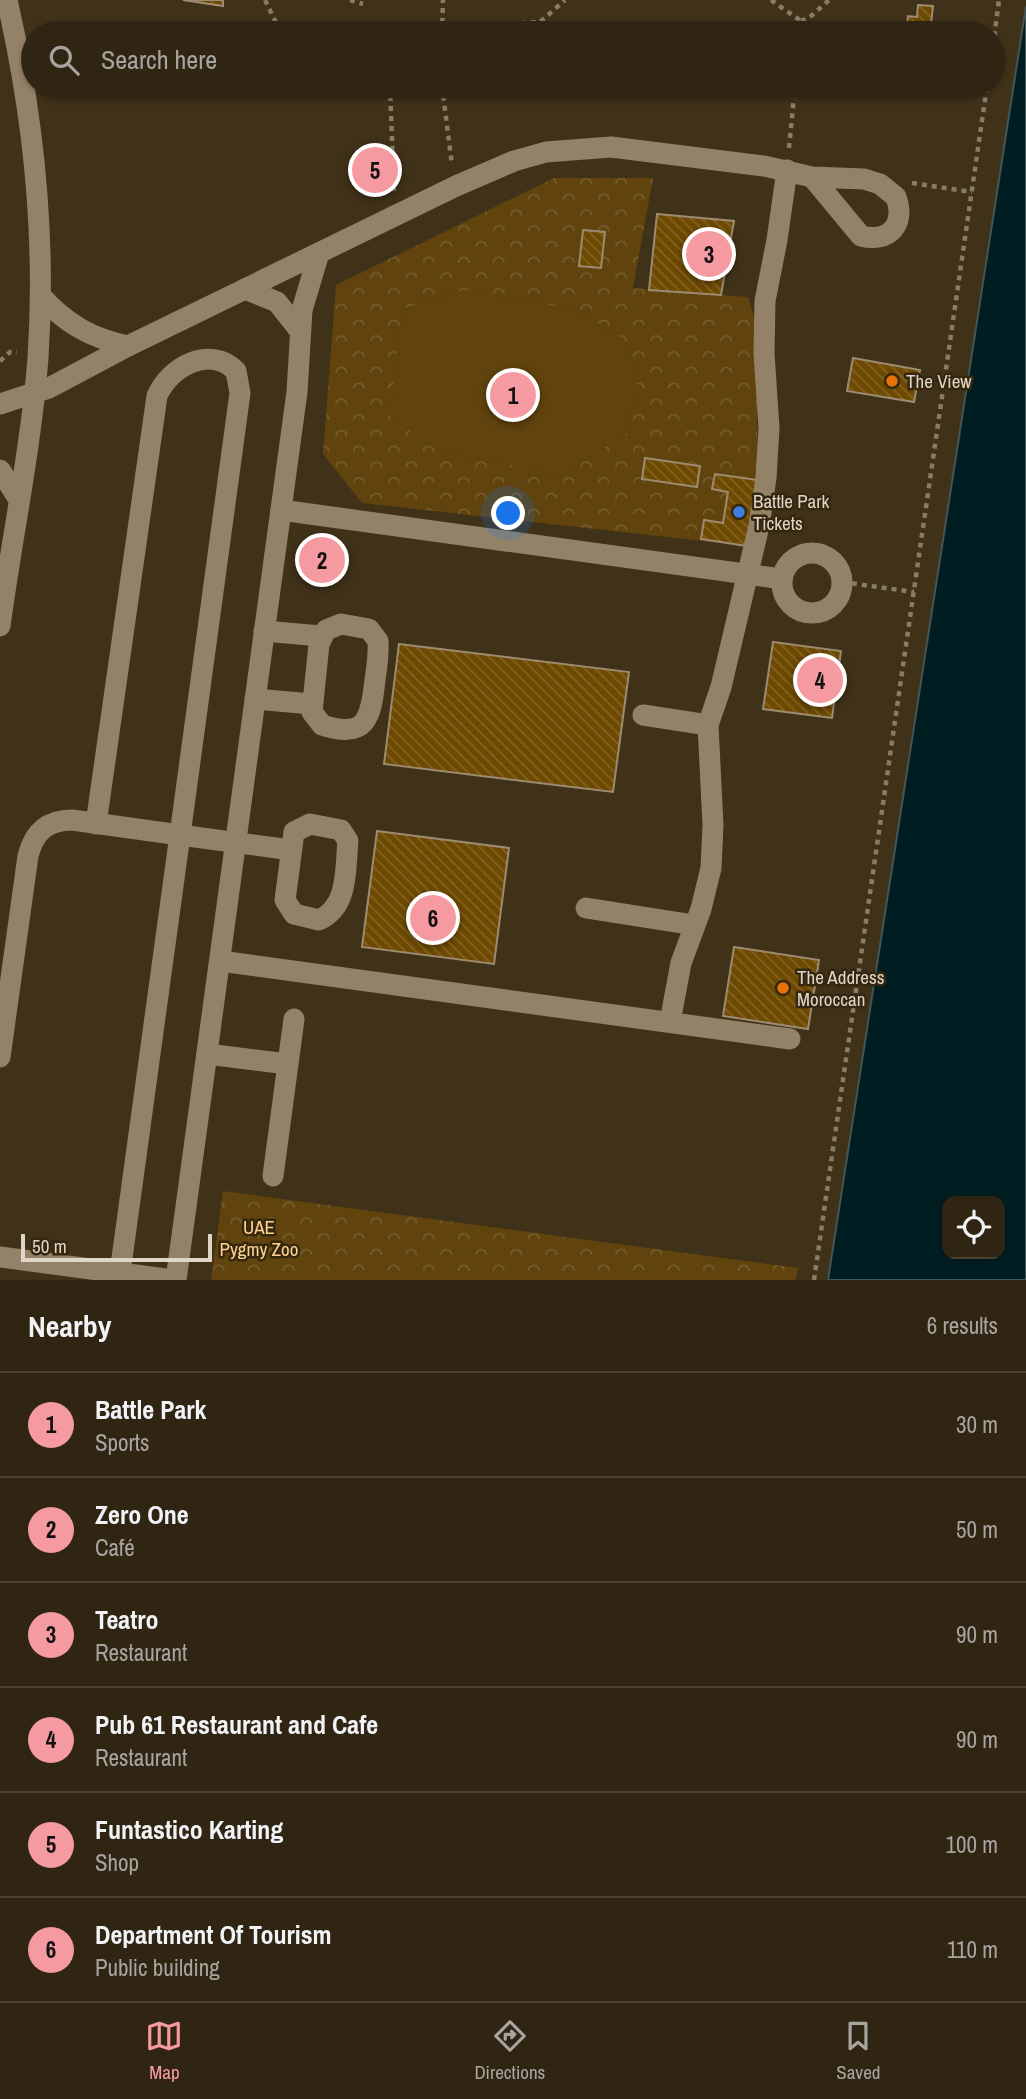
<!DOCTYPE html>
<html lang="en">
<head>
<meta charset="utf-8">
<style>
	body { margin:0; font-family:"Archivo Narrow",sans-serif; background:#382d1c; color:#f1f3f6 }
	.controls { position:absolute; right:21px; bottom:21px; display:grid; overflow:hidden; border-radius:14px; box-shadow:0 2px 5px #0004 }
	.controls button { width:63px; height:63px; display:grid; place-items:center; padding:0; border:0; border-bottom:2px solid #4b4233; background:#302513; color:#f1f3f6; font:35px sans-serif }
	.scale { position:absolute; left:21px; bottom:18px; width:191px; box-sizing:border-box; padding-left:7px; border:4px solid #dfd6c8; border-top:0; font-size:19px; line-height:24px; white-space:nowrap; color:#dfd6c8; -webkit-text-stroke:5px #36270f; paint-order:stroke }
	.you { position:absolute; left:509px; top:514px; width:24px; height:24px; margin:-18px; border:5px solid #fff; border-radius:50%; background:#1a73e8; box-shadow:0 0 0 10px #1a73e833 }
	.badge { display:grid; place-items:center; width:46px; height:46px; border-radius:50%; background:#f49aa0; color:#111; font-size:23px; font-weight:700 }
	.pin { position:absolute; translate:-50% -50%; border:4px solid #fff; box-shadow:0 2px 7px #0006 }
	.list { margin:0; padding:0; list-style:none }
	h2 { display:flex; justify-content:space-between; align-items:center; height:91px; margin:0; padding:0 28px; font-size:30px }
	h2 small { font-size:23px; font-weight:400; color:#a8a5a0 }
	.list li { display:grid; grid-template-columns:46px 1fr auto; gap:21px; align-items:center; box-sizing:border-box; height:105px; padding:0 28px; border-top:2px solid #4b4233 }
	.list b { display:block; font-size:26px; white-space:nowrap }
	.list p { margin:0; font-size:23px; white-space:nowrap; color:#a8a5a0 }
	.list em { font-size:23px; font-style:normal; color:#a8a5a0 }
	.icon { flex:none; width:38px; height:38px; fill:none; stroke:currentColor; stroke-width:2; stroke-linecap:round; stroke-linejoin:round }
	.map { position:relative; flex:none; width:1026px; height:1280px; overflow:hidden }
	.search { position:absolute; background:#302513; box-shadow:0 2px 5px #0004; left:21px; right:21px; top:21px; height:77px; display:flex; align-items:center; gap:18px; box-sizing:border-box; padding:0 24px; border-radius:38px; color:#a8a5a0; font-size:26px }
	.sheet { height:721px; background:#302513 }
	nav { display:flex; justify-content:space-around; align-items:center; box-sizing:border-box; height:98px; border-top:2px solid #4b4233; background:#302513; font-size:19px; color:#a8a5a0 }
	nav a { display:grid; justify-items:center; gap:4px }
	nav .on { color:#f49aa0 }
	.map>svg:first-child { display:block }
</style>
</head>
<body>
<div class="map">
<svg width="1026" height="1280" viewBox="0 0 1026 1280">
	<defs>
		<pattern id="park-crowns" width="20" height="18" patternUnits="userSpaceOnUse" patternTransform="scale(1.75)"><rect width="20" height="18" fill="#60430d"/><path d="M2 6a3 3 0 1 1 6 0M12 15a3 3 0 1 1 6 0" fill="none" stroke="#765d2f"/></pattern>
		<pattern id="building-back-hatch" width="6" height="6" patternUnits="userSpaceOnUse" patternTransform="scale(1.75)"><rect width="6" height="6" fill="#6e4a00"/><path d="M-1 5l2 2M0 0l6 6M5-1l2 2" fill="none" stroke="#826324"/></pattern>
	</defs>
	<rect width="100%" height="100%" fill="#403119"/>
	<g fill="url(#park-crowns)">
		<path d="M554 178H653L633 288 748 297 756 324 758 480 747 546 362 503 323 454 336 285Z"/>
		<path d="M223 1191 798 1268 796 1280H211Z"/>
	</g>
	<path fill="#60430d" d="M463 290 578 310 626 341 639 373 627 433 562 475 438 451 390 416 402 309Z"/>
	<path fill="#001e22" stroke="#435554" stroke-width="2" fill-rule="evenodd" d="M1026 6V1280H828ZM947 1201H1000V1254H947Z"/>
	<g fill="url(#building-back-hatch)" stroke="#9d8b71" stroke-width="2">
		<path d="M183 0H223V6Z"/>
		<path d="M918 5 933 6 930 33H906L908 16 917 17Z"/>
		<path d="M380 163 381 176 371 177 368 164Z"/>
		<path d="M657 214 734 221 721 295 649 290Z"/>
		<path d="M583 230 605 232 601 268 579 266Z"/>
		<path d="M853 358 920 370 914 402 847 391Z"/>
		<path d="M645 458 700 466 697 487 642 479Z"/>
		<path d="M715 474 758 480 747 546 701 539 704 520 723 523 728 492 712 489Z"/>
		<path d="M328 544 337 561 313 575 303 557Z"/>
		<path d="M773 642 841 651 832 718 763 709Z"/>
		<path d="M399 644 629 672 613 792 384 764Z"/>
		<path d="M377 831 509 848 494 964 362 947Z"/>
		<path d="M734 947 819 960 808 1029 723 1016Z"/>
	</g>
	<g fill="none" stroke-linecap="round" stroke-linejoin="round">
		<g stroke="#887c68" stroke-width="4.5" stroke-dasharray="5 5" stroke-linecap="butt">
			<path d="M265 0 281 33"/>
			<path d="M350 0 363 4"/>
			<path d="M771 0 801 21"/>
			<path d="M801 21 810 17 829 0"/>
			<path d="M442 33 443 0"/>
			<path d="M463 33 473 26 540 22 565 0"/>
			<path d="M800 33 801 21"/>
			<path d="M993 46 999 0"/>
			<path d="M390 86 394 192"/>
			<path d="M442 86 452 165"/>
			<path d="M789 148 795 86"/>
			<path d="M912 183 972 192"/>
			<path d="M0 361 10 352H17"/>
			<path d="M842 582 914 592"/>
			<path d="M814 1280 987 86"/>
		</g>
		<g stroke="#938267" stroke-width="21">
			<path d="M245 289 277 302 300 331"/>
			<path d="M41 296C66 324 91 338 128 346"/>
			<path d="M0 404 49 388 128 346 456 186 514 161 546 152 611 147 764 166 812 177 864 179 880 184 896 197C906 225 889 243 861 236L812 177"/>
			<path d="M0 470 18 498"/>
			<path d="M281 510 782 579"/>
			<circle cx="812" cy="583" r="30"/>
			<path d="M341 624 369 629 378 641C379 654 377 667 375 680 371 717 367 740 322 725L312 712 319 644 326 630Z"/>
			<path d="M0 626C12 537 31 448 38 358 46 237 34 118 7 0"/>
			<path d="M264 631 321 636"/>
			<path d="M255 699 312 704"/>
			<path d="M643 715 708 725"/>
			<path d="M96 824 157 396C170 366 210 345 236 371L240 393 180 835 291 850"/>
			<path d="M310 824 341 830 348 841C345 870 349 906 319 920L294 914 285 900 294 832Z"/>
			<path d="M586 908 694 925"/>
			<path d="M220 961 790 1039"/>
			<path d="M670 1022 681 963 701 909 711 868 713 825 708 725 721 687 759 526 766 478 769 428 764 353 765 301 777 240 787 170"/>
			<path d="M207 1054 288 1064"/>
			<path d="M0 1057 28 856C34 832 47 820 72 820L180 835 119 1280"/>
			<path d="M273 1176 294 1019"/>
			<path d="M0 1257 173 1280"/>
			<path d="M176 1280 297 392 302 310 319 253"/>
		</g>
	</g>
	<g fill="#e8710a" stroke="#36270f" stroke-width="2.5">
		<circle cx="892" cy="381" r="7"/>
		<circle cx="783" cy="988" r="7"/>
	</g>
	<circle fill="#3f7fe0" stroke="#36270f" stroke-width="2.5" cx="739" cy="512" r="7"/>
	<g text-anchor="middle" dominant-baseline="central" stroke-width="5" stroke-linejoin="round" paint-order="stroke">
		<g font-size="19" fill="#dfd6c8" stroke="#36270f" text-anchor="start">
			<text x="906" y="381">The View</text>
			<text x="753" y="501">Battle Park<tspan x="753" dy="22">Tickets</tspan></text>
			<text x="797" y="977">The Address<tspan x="797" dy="22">Moroccan</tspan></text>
		</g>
		<g font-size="19" fill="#fed28f" stroke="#36270f">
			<text x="259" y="1227">UAE<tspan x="259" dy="22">Pygmy Zoo</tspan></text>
		</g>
	</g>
</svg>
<div class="controls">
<button><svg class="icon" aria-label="locate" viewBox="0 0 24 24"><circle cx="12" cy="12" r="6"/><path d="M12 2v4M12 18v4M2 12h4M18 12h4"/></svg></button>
</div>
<div class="scale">50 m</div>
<div class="you"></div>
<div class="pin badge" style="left:513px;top:395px">1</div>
<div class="pin badge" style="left:322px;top:560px">2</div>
<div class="pin badge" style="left:709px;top:254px">3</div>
<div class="pin badge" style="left:820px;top:680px">4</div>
<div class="pin badge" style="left:375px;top:170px">5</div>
<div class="pin badge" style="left:433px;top:918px">6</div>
<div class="search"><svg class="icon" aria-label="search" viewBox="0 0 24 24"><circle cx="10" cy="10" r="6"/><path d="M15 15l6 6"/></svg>Search here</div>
</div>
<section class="sheet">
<h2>Nearby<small>6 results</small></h2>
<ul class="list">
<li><span class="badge">1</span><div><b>Battle Park</b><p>Sports</p></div><em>30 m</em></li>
<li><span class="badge">2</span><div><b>Zero One</b><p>Café</p></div><em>50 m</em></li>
<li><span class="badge">3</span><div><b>Teatro</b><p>Restaurant</p></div><em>90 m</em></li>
<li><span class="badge">4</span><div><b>Pub 61 Restaurant and Cafe</b><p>Restaurant</p></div><em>90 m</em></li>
<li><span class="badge">5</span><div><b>Funtastico Karting</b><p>Shop</p></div><em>100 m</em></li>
<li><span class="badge">6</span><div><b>Department Of Tourism</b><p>Public building</p></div><em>110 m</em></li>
</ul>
</section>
<nav>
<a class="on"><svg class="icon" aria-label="map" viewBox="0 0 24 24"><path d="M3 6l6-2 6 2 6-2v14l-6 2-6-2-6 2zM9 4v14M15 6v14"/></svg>Map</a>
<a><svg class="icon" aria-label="directions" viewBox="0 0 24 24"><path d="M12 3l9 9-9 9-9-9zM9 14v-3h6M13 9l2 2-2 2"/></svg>Directions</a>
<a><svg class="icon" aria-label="saved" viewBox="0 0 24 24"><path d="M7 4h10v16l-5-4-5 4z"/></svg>Saved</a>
</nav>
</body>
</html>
